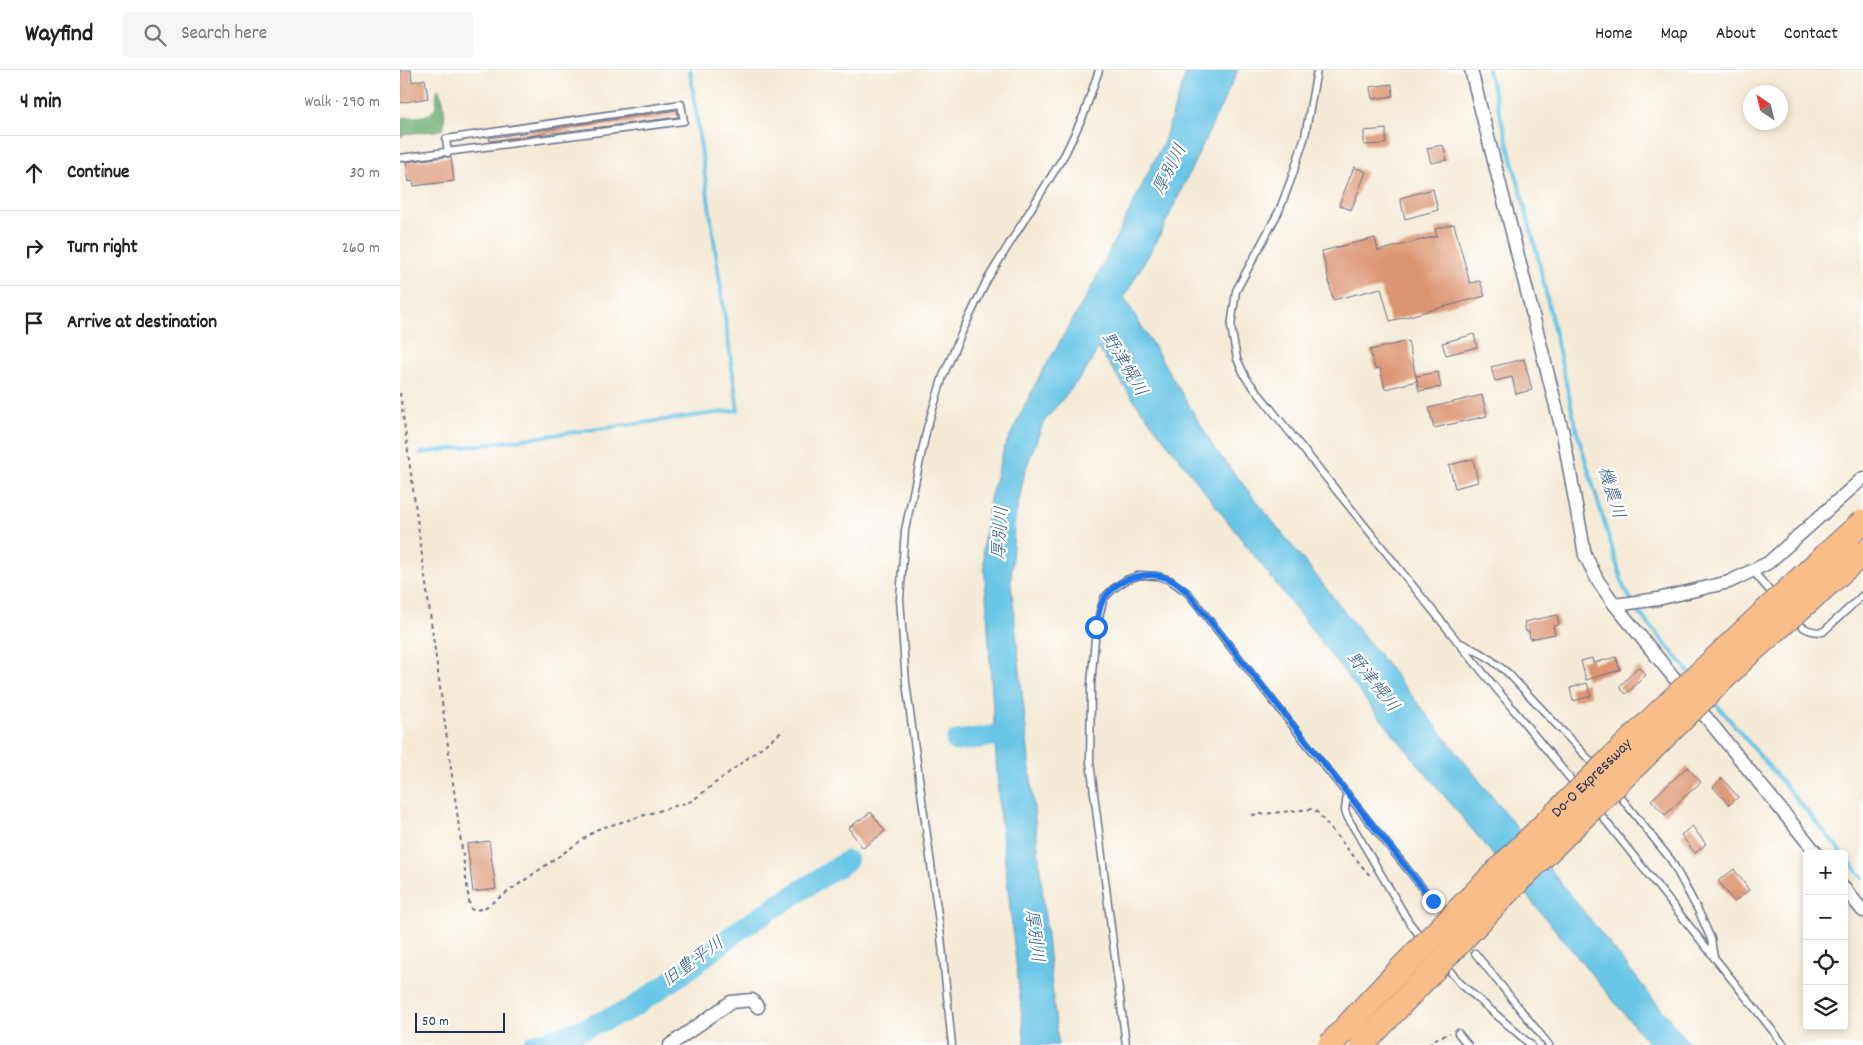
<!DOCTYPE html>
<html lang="en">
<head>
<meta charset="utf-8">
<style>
	body { margin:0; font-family:Dekko,"Klee One",sans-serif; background:#f6f6f6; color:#222 }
	.controls { position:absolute; right:15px; bottom:15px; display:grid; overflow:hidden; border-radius:5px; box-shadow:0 2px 8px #0003 }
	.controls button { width:45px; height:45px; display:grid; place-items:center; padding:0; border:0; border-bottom:1px solid #e0e0e0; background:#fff; color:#222; font:25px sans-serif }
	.compass { position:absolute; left:1343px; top:15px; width:45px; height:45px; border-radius:50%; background:#fff; box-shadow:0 2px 8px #0003; rotate:325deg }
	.scale { position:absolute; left:15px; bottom:12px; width:90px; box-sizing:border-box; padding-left:5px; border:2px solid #1b2f5e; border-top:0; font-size:14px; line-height:18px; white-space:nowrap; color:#1b2f5e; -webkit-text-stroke:4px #fff; paint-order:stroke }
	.stop { position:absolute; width:15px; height:15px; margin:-11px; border:4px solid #1a73e8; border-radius:50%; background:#fff }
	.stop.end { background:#1a73e8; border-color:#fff; box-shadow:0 1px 5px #0008 }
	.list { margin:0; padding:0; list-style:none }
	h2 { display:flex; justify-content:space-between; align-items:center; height:65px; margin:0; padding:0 20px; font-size:21px }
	h2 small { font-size:16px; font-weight:400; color:#767676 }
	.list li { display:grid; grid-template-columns:32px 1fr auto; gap:15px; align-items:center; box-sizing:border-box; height:75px; padding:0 20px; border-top:1px solid #e0e0e0 }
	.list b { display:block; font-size:19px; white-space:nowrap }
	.list em { font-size:16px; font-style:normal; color:#767676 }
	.icon { flex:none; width:28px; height:28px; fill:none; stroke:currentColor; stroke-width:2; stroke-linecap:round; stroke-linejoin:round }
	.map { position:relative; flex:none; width:1463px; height:975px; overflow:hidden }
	header { display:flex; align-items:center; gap:30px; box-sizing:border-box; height:70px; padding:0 25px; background:#fff; border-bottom:1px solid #e0e0e0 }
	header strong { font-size:24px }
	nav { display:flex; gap:28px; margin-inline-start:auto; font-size:18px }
	.search { width:350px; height:45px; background:#f6f6f6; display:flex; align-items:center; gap:12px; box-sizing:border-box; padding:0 18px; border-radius:5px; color:#767676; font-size:19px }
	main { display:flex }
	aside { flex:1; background:#fff }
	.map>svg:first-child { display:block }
</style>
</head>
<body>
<header>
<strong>Wayfind</strong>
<div class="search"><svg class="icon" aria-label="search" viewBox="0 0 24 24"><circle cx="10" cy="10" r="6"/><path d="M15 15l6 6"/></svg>Search here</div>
<nav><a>Home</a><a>Map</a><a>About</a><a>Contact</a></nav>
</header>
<main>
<aside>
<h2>4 min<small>Walk · 290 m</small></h2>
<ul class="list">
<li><svg class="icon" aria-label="ahead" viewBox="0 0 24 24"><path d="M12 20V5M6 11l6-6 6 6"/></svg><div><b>Continue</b></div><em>30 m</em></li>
<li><svg class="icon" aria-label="right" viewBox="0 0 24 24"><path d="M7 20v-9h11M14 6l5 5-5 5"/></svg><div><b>Turn right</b></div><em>260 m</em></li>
<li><svg class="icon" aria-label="arrive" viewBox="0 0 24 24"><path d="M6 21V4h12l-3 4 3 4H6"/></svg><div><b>Arrive at destination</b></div></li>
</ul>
</aside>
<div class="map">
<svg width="1463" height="975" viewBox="0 0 1463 975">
	<rect width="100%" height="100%" fill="#fff"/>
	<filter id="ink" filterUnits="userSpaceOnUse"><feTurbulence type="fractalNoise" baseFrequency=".02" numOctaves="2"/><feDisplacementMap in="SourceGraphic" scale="10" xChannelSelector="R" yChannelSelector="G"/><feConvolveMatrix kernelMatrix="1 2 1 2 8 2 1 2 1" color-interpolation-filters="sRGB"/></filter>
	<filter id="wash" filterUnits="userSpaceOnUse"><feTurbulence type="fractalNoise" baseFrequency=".0096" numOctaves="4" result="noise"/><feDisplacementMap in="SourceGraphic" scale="20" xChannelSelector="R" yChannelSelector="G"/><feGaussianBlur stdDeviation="1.12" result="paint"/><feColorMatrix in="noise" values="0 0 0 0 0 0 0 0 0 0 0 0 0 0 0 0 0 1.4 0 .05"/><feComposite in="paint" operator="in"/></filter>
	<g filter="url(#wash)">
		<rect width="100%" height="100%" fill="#f5ead5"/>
		<path fill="#6aac6f" stroke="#426e66" d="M38 19C45 28 46 49 43 59 28 64 14 60 0 67V48C12 46 32 50 36 35 37 29 35 25 38 19Z"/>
		<path fill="#68c5e6" stroke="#427aa2" d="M787 0H838L758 169 724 227 815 379 1290 975H1250L976 643 733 329 698 278 687 299 643 353 625 401 614 455 611 513 658 975H625L599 737 583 476 590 429 604 378 638 309 689 222 764 71Z"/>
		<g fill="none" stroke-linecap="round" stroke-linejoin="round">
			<g stroke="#68c5e6" stroke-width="4">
				<path d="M1088 0 1137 183 1177 362 1224 518 1240 544 1290 603"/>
				<path d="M21 383 338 340 290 0"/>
				<path d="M1312 629 1443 784"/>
				<path d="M1444 785 1463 808"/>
			</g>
			<g stroke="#68c5e6" stroke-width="21">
				<path d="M556 671 608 664"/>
				<path d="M133 975 181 960 229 940 286 901 339 860 447 791"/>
			</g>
		</g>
		<g id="blocks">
			<g fill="#dc9471">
				<path d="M0 0H11L12 12 25 9 28 28 0 33Z"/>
				<path d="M992 14 993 26 972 29 970 17Z"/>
				<path d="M277 40 278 47 90 71 89 68Z"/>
				<path d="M986 59V74L964 75V61Z"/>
				<path d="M1043 75 1047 90 1031 93 1027 78Z"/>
				<path d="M45 87H51L54 111 14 116 13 111 9 112 6 92Z"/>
				<path d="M954 97 966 102 951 140 939 135Z"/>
				<path d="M1033 119 1038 140 1005 149 1000 128Z"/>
				<path d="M1054 154 1070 213 1080 211 1085 226 990 251 981 218 933 230 922 181 975 168 978 181 1037 166 1035 159Z"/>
				<path d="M1074 264 1077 277 1046 285 1042 273Z"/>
				<path d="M1008 271 1017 311 985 319 980 298 975 299 970 280Z"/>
				<path d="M1124 289 1132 320 1116 324 1112 307 1095 311 1091 297Z"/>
				<path d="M1038 302 1041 317 1019 321 1016 306Z"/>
				<path d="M1082 325 1087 346 1034 358 1029 338Z"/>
				<path d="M1073 389 1078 412 1055 418 1049 395Z"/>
				<path d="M1157 545 1159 555 1153 556 1155 564 1130 569 1129 561 1126 562 1124 552Z"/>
				<path d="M1216 587 1220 600 1186 610 1181 591 1192 588 1193 593Z"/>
				<path d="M1238 597 1246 605 1226 624 1219 617Z"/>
				<path d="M1187 613 1191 626 1173 631 1170 618Z"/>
				<path d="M1287 697 1301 712 1265 745 1251 730Z"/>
				<path d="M1322 708 1338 727 1329 735 1313 717Z"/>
				<path d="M471 742 485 761 463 778 448 758Z"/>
				<path d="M1292 756 1306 774 1295 783 1281 765Z"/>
				<path d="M89 771 96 819 73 822 67 774Z"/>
				<path d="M1334 799 1349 820 1334 832 1318 811Z"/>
			</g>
		</g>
	</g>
	<g filter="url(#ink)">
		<use href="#blocks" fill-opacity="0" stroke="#677088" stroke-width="1"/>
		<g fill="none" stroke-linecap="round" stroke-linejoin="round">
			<g stroke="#677088" stroke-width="9">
				<g id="service">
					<path d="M917 0 905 66 892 107 879 141 836 221 831 257 837 289 846 308 879 349 1058 572 1177 717"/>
					<path d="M0 88 284 51 281 34 46 69 48 83"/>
					<path d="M1353 501 1375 527"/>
					<path d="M1395 549C1403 559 1409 562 1423 562L1463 525"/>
					<path d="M1061 573 1086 586 1108 603 1196 697"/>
					<path d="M1215 720 1271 790 1299 842 1311 869 1314 888"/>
					<path d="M947 723 945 741 948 748 1009 852 1023 870"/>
					<path d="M1197 740 1384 975"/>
					<path d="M1075 883 1149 975"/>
					<path d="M1044 894 1061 914 1131 975"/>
					<path d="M1058 963 1068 975"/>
					<path d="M552 975 541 867 506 613 500 529 505 460 527 358 543 306 563 260 587 210 665 84 684 44 699 0"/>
					<path d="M726 975 690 692 691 615 696 557 704 528 713 519 726 510 740 505 757 506 770 510 788 523 922 693 1033 831"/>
				</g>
			</g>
			<g stroke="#677088" stroke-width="15">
				<g id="minor">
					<path d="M1071 0 1163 364 1185 485 1198 511 1215 535 1417 784"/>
					<path d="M1215 535 1258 529 1329 512 1368 493 1463 408"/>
					<path d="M1444 818 1463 841"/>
					<path d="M270 975 331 932 352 930 358 937"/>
				</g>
			</g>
			<g stroke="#677088" stroke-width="2" stroke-dasharray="4 4" stroke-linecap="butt">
				<path d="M0 323 70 838 74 841 86 837 198 759 292 731 384 660"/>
				<path d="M852 745 912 739 917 742 971 807"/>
				<path d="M1029 975 1033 970 1050 963"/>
			</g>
			<use href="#service" stroke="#fff" stroke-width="6"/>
			<use href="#minor" stroke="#fff" stroke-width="12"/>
			<g stroke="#677088" stroke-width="26" stroke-linecap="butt">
				<g id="motorway-bridge">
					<path id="s1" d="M930 975C1016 880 1108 790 1200 700 1286 616 1373 532 1463 452"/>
					<path d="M962 975 1108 821 1346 586 1463 483"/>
				</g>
			</g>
			<use href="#motorway-bridge" stroke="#f8bd89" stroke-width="24"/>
		</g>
	</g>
	<g fill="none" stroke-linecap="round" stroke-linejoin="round" filter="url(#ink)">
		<path stroke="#1a73e8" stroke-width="6" d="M696 557C698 547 699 535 705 527 720 507 746 500 769 509 776 512 782 518 788 523L1033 831"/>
	</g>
	<g text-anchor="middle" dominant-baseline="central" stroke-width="4.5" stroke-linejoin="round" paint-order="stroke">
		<g font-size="16" fill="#1b2f5e" stroke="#fff">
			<text stroke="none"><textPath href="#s1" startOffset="374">Do-O Expressway</textPath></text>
		</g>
		<g font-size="18" font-style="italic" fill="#325c87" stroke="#fff">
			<text transform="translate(771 100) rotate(-63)">厚別川</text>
			<text transform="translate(723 295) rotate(59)">野津幌川</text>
			<text transform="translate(1210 423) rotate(73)">機農川</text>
			<text transform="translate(602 463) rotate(-86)">厚別川</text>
			<text transform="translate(972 613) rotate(51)">野津幌川</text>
			<text transform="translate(633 866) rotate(83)">厚別川</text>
			<text transform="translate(294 893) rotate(-36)">旧豊平川</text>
		</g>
	</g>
</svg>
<div class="controls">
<button>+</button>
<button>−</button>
<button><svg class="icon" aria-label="locate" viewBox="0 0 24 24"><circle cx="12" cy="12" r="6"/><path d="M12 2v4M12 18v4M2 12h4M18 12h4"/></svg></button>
<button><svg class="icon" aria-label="layers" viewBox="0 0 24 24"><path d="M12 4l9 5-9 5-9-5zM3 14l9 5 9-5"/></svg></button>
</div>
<svg class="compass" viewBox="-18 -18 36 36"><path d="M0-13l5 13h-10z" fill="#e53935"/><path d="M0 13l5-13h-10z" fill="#767676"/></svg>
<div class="scale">50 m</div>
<div class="stop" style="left:696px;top:557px"></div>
<div class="stop end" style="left:1033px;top:831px"></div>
</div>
</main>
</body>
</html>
